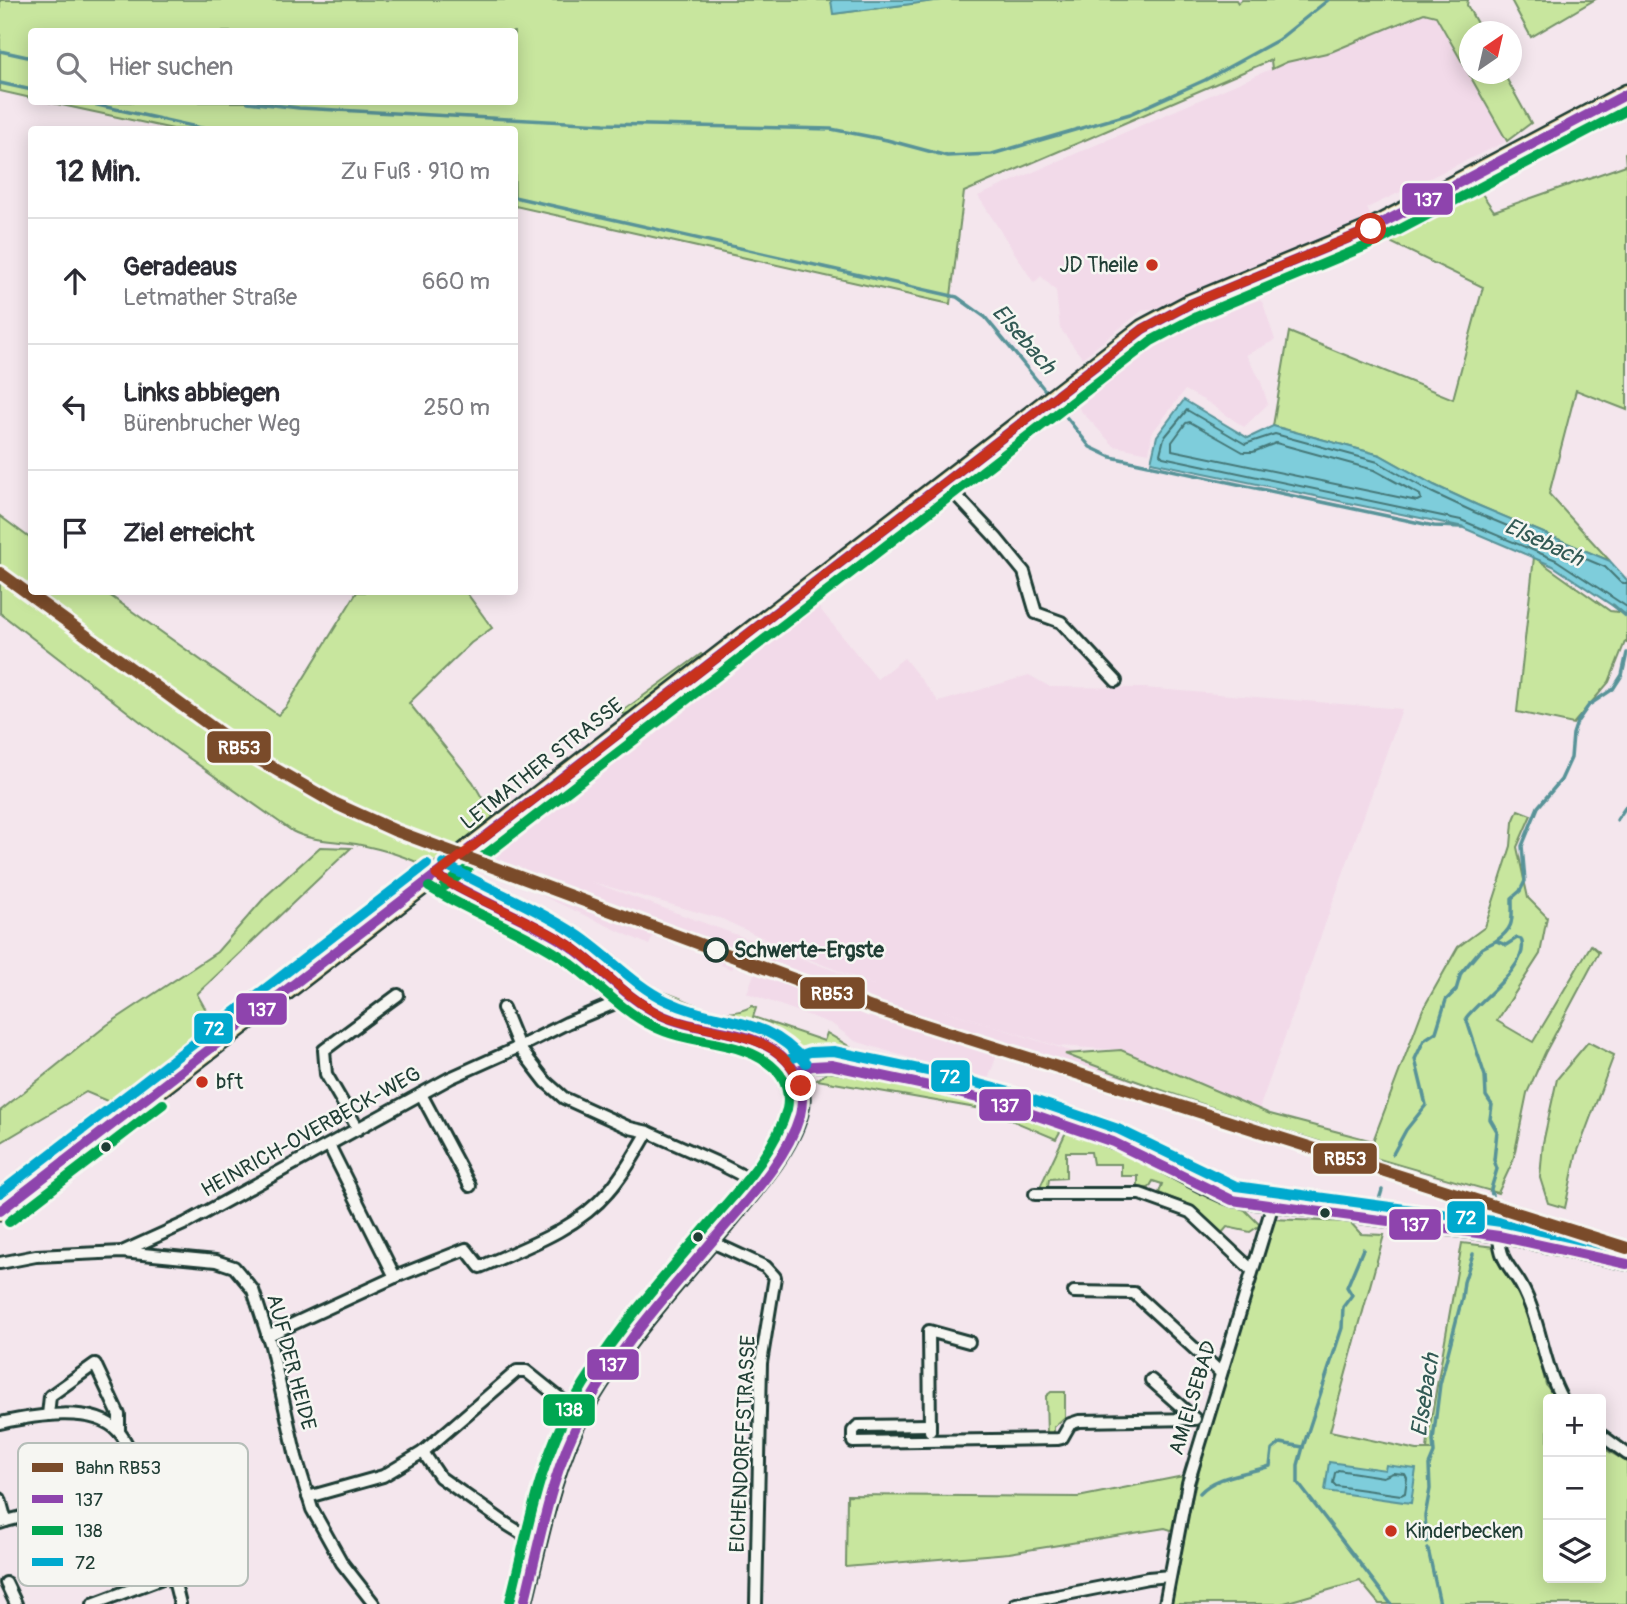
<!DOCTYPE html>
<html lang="de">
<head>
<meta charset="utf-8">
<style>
	body { margin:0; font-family:Pangolin,sans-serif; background:#f2f2f3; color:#2b2b33 }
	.controls { position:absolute; right:21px; bottom:21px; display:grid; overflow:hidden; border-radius:7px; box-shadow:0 4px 18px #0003 }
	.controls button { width:63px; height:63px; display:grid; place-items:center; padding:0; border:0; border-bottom:2px solid #e1e1e2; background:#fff; color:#2b2b33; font:35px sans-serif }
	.compass { position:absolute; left:1459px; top:21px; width:63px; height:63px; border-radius:50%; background:#fff; box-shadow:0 4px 18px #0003; rotate:34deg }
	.stop { position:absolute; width:21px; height:21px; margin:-16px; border:5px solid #c8321e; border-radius:50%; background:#fff }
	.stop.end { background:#c8321e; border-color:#fff; box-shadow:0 2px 7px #0008 }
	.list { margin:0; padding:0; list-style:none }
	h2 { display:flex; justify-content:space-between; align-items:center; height:91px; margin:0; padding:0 28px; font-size:30px }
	h2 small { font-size:23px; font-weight:400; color:#7c7c81 }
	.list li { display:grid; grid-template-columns:46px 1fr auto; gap:21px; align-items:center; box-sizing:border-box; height:126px; padding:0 28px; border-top:2px solid #e1e1e2 }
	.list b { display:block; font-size:26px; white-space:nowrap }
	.list p { margin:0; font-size:23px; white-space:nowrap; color:#7c7c81 }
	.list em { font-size:23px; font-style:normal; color:#7c7c81 }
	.icon { flex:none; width:38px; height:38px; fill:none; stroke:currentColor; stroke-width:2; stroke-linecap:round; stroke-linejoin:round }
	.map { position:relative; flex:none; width:1627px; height:1604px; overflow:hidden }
	.search { position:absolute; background:#fff; box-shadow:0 4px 18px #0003; left:28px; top:28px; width:490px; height:77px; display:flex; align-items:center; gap:18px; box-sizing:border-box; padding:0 24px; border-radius:7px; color:#7c7c81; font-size:26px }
	.panel { position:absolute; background:#fff; box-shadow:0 4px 18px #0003; left:28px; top:126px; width:490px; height:469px; border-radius:7px }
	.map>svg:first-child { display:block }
</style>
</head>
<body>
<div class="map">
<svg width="1627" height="1604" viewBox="0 0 1627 1604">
	<rect width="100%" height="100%" fill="#f4e6ed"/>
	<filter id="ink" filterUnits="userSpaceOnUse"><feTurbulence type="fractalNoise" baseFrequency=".0143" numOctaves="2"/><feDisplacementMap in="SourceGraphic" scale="14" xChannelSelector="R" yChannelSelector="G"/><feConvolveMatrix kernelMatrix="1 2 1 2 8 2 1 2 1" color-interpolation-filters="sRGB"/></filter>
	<g filter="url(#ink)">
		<g fill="#f2dae9" fill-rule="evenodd">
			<path d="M1424 13 1436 16 1507 141 1367 208 1371 217 1152 310H1143L1082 358 1060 328 1056 291 1041 276 1034 283 978 196 1287 62 1331 52Z"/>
			<path d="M1246 288 1263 303 1275 340 1246 355 1260 379 1268 404 1244 427 1209 403 1185 390 1152 433 1149 453 1114 446 1081 411 1073 398 1143 344Z"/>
			<path d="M807 593 877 679 904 658 939 702 1029 675 1050 687 1144 688 1402 709 1259 1109 1121 1050 1057 1046 934 1007 1092 1058 1193 1102 1195 1119 997 1055 987 1082 855 1041 832 1024 747 993 754 974 733 966 731 969 721 965V962L653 936 649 945 530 890 467 864 474 858 492 863 517 831ZM592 882 722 919 806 958 874 985Z"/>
		</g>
		<g fill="#c8e69e" stroke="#749269" stroke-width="2">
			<path d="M0 0H831L834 14 942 0H1236L1238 3 1242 0H1468L1467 5 1481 31 1470 32V74H1504L1531 123 1507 141 1436 16 1424 13 1331 52 1287 62 1272 69 1271 60 964 192 950 304 515 206 514 130 173 129 48 102H514V32H32L31 98 0 91Z"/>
			<path d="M1511 0H1594L1531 37Z"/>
			<path d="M1627 152V410L1576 390 1549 494 1610 561 1477 505 1434 485 1380 455 1273 426 1289 332 1453 399 1483 287 1386 240 1480 191 1494 211 1626 165 1625 153Z"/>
			<path d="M0 516 31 539V590L0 566Z"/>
			<path d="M1534 557 1610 611 1627 613V643L1625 642 1609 682 1573 724 1517 712Z"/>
			<path d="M0 580 222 743 298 788 366 823 444 856 429 868C406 856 382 849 356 844 334 840 313 842 292 831L172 746 0 613Z"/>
			<path d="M34 592H105L278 715 286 707 357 592H466L492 628 471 643 409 703 473 782 493 817 455 850 395 827 324 793 263 756Z"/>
			<path d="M701 654 703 656 629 713 624 714 616 709 618 704 624 710Z"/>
			<path d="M1518 810 1531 815 1517 847 1528 898 1547 917 1540 954 1497 1021 1533 1042 1591 945 1599 952 1545 1053 1527 1093 1513 1161 1498 1193C1352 1152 1206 1110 1065 1054L1121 1050 1270 1114 1373 1141 1423 1009 1458 947 1485 927 1511 846 1513 822Z"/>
			<path d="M320 847 351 848 197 994 216 1028 112 1103 86 1092 0 1143V1111L107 1025 217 952 266 896Z"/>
			<path d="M652 990C684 992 715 1027 752 1006L756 1008 753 1017 824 1041 827 1033 852 1048 882 1059 903 1063 997 1092 996 1096 953 1084 833 1059 800 1049 759 1030 684 1012 658 1002 649 995Z"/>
			<path d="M1588 1042 1614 1055 1576 1156 1565 1208 1548 1203 1540 1178 1543 1143 1557 1079Z"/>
			<path d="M828 1072 928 1089 977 1102 976 1108 817 1080Z"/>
			<path d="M992 1103 1061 1130 1056 1139 985 1109Z"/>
			<path d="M1066 1132 1134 1157 1206 1196 1245 1210 1260 1225 1250 1232 1227 1227 1222 1233 1194 1207 1159 1193 1162 1184 1153 1181 1149 1188H1138V1176H1121V1164H1093L1091 1152H1066V1178L1049 1179 1048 1187H1040Z"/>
			<path d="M1270 1219 1350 1222 1361 1234 1384 1235 1330 1431 1417 1450H1432L1427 1449 1429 1431 1462 1243 1495 1247 1508 1277 1528 1310 1546 1385 1557 1399H1548V1578H1601V1447L1627 1462V1604H1379L1360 1581 1281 1604H1171L1168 1596 1223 1375Z"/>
			<path d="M1051 1392H1065V1417L1054 1427V1435H1047L1046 1396Z"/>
			<path d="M1183 1476 1174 1531 1165 1528 1009 1553 846 1567 847 1495 1078 1497Z"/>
		</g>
		<g fill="#7ecddb" stroke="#589398" stroke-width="2">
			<path d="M831 0H942L833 14Z"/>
			<path d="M1184 400 1248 438 1273 426 1380 455 1434 485 1477 505 1610 561 1627 580V613L1625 614 1553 566 1459 526 1151 462 1157 436Z"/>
			<path d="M1329 1462 1385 1470 1386 1465 1416 1469 1411 1503 1325 1491Z"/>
		</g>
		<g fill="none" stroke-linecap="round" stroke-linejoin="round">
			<g stroke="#457777" stroke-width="2">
				<path d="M1190 422 1243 452H1253L1276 443 1374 470 1420 495 1421 499 1417 501 1172 450V442L1186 423Z"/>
				<path d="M1627 584 1620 582 1605 567 1474 512 1431 492 1378 462 1275 434 1245 444 1187 410 1164 438 1160 454 1163 457 1461 520 1556 560 1627 607"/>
				<path d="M1338 1470 1383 1477 1393 1473 1405 1474 1407 1478 1405 1493 1401 1495 1336 1486 1333 1483 1335 1473Z"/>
			</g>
			<g stroke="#589398" stroke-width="3.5">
				<path d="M0 51 32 58"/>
				<path d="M0 83 32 90"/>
				<path d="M84 102 210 130"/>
				<path d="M248 102 299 108 604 124 831 129 887 140 947 156 992 154 1130 114 1205 80 1278 40 1328 0"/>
				<path d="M514 197 957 297 985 317 1049 395"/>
				<path d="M1056 404 1090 447 1111 457 1434 526 1462 527"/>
				<path d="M1613 605 1627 617"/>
				<path d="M1617 820 1627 805"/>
				<path d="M1393 1154 1406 1130 1426 1105 1415 1059 1424 1040 1436 1032 1446 1000 1456 990 1461 973 1482 948 1496 941"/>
				<path d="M1378 1203 1382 1190"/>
				<path d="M1484 1224 1493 1201 1491 1189 1497 1169 1494 1160 1497 1131 1490 1119 1492 1105 1486 1096 1485 1076 1466 1018C1479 1000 1532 964 1521 939L1517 938 1506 945 1496 941C1515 927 1512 921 1512 898L1520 891 1525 881 1522 846 1538 807 1561 780 1571 758 1573 734 1577 722 1589 705 1613 689 1622 675 1627 653"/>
				<path d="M1363 1249 1347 1287 1352 1295 1343 1307 1342 1328 1303 1447 1298 1465V1483L1391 1604"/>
				<path d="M1200 1493C1216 1475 1247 1474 1270 1466L1272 1450 1280 1443 1303 1447"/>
				<path d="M1427 1542 1425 1516 1430 1489 1429 1465 1434 1453 1433 1440 1440 1384 1462 1298 1464 1282 1473 1254"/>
				<path d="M1428 1549 1440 1604"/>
			</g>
			<g stroke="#1f3d34" stroke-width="16">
				<g id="minor">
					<path d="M944 482 997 539 1024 572 1036 613 1061 622 1116 681"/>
					<path d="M503 1008 519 1047 567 1023 615 1003"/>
					<path d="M795 1072 812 1066 831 1065C927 1083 1022 1105 1113 1142 1154 1158 1190 1184 1232 1200L1499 1236 1627 1264"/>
					<path d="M421 1094 470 1186"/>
					<path d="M358 1129 326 1074 324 1050 398 995"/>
					<path d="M329 1145 395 1277"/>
					<path d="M1035 1194H1140L1190 1212 1252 1270"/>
					<path d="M1499 1236C1500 1261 1510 1266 1521 1285 1541 1321 1542 1363 1562 1399"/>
					<path d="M712 1242 766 1267 775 1277 761 1363 756 1604"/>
					<path d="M122 1252 186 1223 450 1078 519 1047 546 1082 564 1098 630 1128 648 1132 720 1164 759 1184"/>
					<path d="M0 1263 36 1256 122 1252 216 1261 234 1267 253 1290 271 1346 296 1457 312 1509 342 1563 374 1604"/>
					<path d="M1074 1292 1134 1293 1221 1373"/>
					<path d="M267 1336 395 1277 466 1249 480 1267C526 1247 576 1230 609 1191 625 1173 636 1152 648 1132"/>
					<path d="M48 1415 50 1396 95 1364 119 1415V1432"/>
					<path d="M0 1423C32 1416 94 1404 119 1432 128 1442 133 1459 138 1471 156 1514 169 1558 180 1604"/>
					<path d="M930 1425 858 1426 853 1431V1442L1058 1439 1062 1438 1070 1424 1079 1421 1195 1419 1151 1380"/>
					<path d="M930 1431 929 1331 969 1342"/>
					<path d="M1601 1435 1627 1454"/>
					<path d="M423 1452 440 1477 508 1525 539 1544"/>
					<path d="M92 1496 141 1477"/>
					<path d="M308 1497 383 1476 423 1452 517 1371H526L582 1416"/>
					<path d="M0 1499 6 1521 0 1523"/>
					<path d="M6 1521 30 1515"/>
					<path d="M6 1583 16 1604"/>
					<path d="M93 1604 173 1574"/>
					<path d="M1016 1604 1148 1578 1170 1576"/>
					<path d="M1165 1604 1188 1483 1272 1207"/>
				</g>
			</g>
			<g stroke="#1f3d34" stroke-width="19">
				<path id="tertiary" d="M436 875C477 902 525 917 567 944 599 965 625 996 659 1014 698 1034 749 1026 783 1057 799 1071 806 1093 800 1114 789 1153 752 1193 727 1224 678 1283 620 1345 583 1413 552 1471 540 1541 524 1604"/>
			</g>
			<g stroke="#1f3d34" stroke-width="23">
				<path id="primary" d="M0 1211 1143 329 1190 304 1371 229 1627 94"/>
			</g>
			<use href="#minor" stroke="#f6f6f2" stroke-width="10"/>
			<use href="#tertiary" stroke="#f6f6f2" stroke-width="14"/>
			<use href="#primary" stroke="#f8deab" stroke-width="18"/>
			<g stroke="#f6f6f2" stroke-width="16">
				<g id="bus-1">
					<path d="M436 875C478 901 525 917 567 944 599 965 624 997 659 1014 699 1034 754 1026 787 1061 800 1075 805 1095 800 1115 787 1159 750 1197 720 1232 672 1289 619 1346 583 1413 551 1472 540 1540 524 1604"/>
					<path d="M795 1072 812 1066 831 1065 938 1088 1009 1106 1113 1142 1232 1200 1499 1236 1627 1264"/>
					<path d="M0 1211 1143 329 1190 304 1371 229 1627 94"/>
				</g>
			</g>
			<g stroke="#f6f6f2" stroke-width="16">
				<g id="bus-2">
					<path d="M445 886 1151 341 1196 317 1378 241 1627 110"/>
					<path d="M429 887C471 913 519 929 560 956 592 977 618 1009 653 1026 691 1046 745 1038 776 1070 786 1080 790 1095 787 1109 774 1156 733 1195 703 1231 656 1286 608 1340 572 1404 538 1464 527 1535 510 1601"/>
					<path d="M9 1222 163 1104"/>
				</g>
			</g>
			<g stroke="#f6f6f2" stroke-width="16">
				<g id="bus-3">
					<path d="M443 863C486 889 534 906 576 934 607 954 633 985 667 1001 719 1026 765 1013 806 1063"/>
					<path d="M790 1059 810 1052 834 1051 942 1074 1013 1093 1118 1129 1236 1186 1501 1222 1627 1250"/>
					<path d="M0 1193 427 864"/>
				</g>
			</g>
			<use href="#bus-1" stroke="#8e44ad" stroke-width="10"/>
			<use href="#bus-2" stroke="#00a651" stroke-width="10"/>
			<use href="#bus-3" stroke="#00a9ce" stroke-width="10"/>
			<g stroke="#f6f6f2" stroke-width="18">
				<path id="rail-1" d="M0 573 249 754 334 803 396 831 872 1008 1627 1248"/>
			</g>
			<use href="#rail-1" stroke="#7a4b2a" stroke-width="12"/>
		</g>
	</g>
	<g fill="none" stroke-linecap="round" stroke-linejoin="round" filter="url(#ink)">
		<path stroke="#c8321e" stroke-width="9" d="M801 1086C781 1026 708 1037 661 1015 626 998 600 966 568 944 526 917 478 902 436 875L1143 329 1190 304 1371 229"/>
	</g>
	<g fill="#c8321e" stroke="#f6f6f2" stroke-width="2.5">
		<circle cx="1152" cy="265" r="7"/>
		<circle cx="202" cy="1082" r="7"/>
		<circle cx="1391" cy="1531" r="7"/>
	</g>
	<circle fill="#f6f6f2" stroke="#1f3d34" stroke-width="3.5" cx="716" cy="950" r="11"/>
	<g fill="#1f3d34" stroke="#f6f6f2" stroke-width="2.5">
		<circle cx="106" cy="1147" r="6"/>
		<circle cx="1325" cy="1213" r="6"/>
		<circle cx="698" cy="1237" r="6"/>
	</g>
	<g text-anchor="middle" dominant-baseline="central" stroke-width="5" stroke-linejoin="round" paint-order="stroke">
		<g font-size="21" fill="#1f3d34" stroke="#f6f6f2" text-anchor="start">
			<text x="1138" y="265" text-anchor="end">JD Theile</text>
			<text x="216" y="1082">bft</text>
			<text x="1405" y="1531">Kinderbecken</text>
		</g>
		<g font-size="21" fill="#1f3d34" stroke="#f6f6f2">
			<text transform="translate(542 764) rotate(-38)">LETMATHER STRASSE</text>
			<text transform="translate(311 1132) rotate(-29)">HEINRICH-OVERBECK-WEG</text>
			<text transform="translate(291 1362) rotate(75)">AUF DER HEIDE</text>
			<text transform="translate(1193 1398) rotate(-73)">AM ELSEBAD</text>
			<text transform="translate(743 1444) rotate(-87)">EICHENDORFFSTRASSE</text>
		</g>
		<g font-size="21" font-weight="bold" fill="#1f3d34" stroke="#f6f6f2" text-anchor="start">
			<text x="734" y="950">Schwerte-Ergste</text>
		</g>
		<g font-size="23" font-style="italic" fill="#325a55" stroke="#f6f6f2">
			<text transform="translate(1024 339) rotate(49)">Elsebach</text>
			<text transform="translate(1544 542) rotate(25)">Elsebach</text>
			<text transform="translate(1425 1395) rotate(-81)">Elsebach</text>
		</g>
	</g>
	<rect x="18" y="1443" width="230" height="143" rx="10" fill="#f6f6f2" stroke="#b6beb9" stroke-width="2"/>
	<rect x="32" y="1463" width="31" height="9" fill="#7a4b2a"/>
	<rect x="32" y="1495" width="31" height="8" fill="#8e44ad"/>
	<rect x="32" y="1526" width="31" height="9" fill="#00a651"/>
	<rect x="32" y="1558" width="31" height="8" fill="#00a9ce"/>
	<g font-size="19" fill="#1f3d34">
		<text x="75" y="1474">Bahn RB53</text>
		<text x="75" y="1506">137</text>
		<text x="75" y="1537">138</text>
		<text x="75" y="1569">72</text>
	</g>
	<g stroke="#f6f6f2" stroke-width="2.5">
		<rect x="1401" y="182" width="53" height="34" rx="7" fill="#8e44ad"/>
		<rect x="206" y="730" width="66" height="34" rx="7" fill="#7a4b2a"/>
		<rect x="799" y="976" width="67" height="34" rx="7" fill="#7a4b2a"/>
		<rect x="235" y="992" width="53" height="34" rx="7" fill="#8e44ad"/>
		<rect x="193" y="1012" width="41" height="33" rx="7" fill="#00a9ce"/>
		<rect x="930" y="1059" width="41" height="34" rx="7" fill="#00a9ce"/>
		<rect x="978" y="1088" width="54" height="34" rx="7" fill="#8e44ad"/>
		<rect x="1312" y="1142" width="66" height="33" rx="7" fill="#7a4b2a"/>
		<rect x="1446" y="1200" width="40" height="34" rx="7" fill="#00a9ce"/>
		<rect x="1388" y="1208" width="54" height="33" rx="7" fill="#8e44ad"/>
		<rect x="586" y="1348" width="54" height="33" rx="7" fill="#8e44ad"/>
		<rect x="542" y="1393" width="54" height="34" rx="7" fill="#00a651"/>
	</g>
	<g font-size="19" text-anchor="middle" font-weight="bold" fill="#fff">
		<text x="1428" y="206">137</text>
		<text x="239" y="754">RB53</text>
		<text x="832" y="1000">RB53</text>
		<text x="262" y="1016">137</text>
		<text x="214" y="1035">72</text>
		<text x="950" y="1083">72</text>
		<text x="1005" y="1112">137</text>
		<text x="1345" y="1165">RB53</text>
		<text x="1466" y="1224">72</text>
		<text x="1415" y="1231">137</text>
		<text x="613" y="1371">137</text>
		<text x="569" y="1416">138</text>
	</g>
</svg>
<div class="controls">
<button>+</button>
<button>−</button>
<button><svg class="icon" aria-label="layers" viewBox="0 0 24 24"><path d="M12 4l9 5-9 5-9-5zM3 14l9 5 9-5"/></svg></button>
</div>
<svg class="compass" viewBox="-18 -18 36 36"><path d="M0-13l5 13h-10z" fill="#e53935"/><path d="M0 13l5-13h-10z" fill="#7c7c81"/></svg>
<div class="stop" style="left:1371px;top:229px"></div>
<div class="stop end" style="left:801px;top:1086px"></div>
<div class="search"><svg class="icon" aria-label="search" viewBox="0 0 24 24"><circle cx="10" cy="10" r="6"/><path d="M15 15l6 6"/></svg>Hier suchen</div>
<section class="panel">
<h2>12 Min.<small>Zu Fuß · 910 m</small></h2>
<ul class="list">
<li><svg class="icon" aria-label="ahead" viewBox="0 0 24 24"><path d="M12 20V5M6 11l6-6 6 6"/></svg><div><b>Geradeaus</b><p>Letmather Straße</p></div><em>660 m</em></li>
<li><svg class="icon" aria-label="left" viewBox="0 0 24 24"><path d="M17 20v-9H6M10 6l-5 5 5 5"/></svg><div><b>Links abbiegen</b><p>Bürenbrucher Weg</p></div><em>250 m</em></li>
<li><svg class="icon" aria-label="arrive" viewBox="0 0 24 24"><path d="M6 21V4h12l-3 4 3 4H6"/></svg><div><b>Ziel erreicht</b></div></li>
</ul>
</section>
</div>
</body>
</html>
